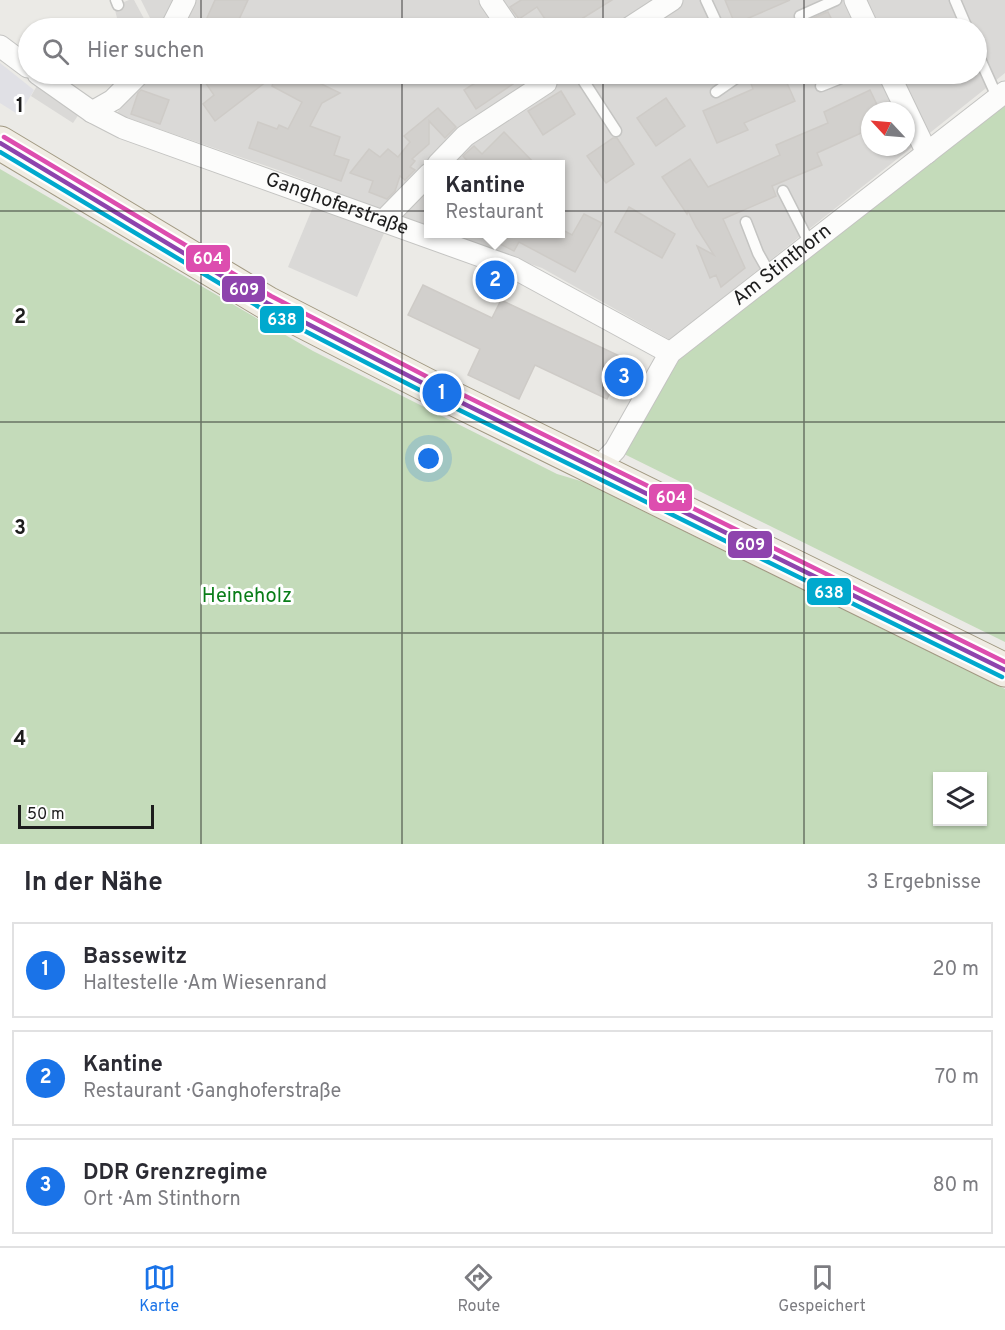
<!DOCTYPE html>
<html lang="de">
<head>
<meta charset="utf-8">
<style>
	body { margin:0; font-family:Overpass,sans-serif; background:#f7f7f7; color:#2b2b33 }
	.controls { position:absolute; right:18px; bottom:18px; display:grid; overflow:hidden; border-radius:0px; box-shadow:0 2px 4px #0004 }
	.controls button { width:54px; height:54px; display:grid; place-items:center; padding:0; border:0; border-bottom:2px solid #e1e1e2; background:#fff; color:#2b2b33; font:30px sans-serif }
	.compass { position:absolute; left:861px; top:102px; width:54px; height:54px; border-radius:50%; background:#fff; box-shadow:0 2px 4px #0004; rotate:296deg }
	.scale { position:absolute; left:18px; bottom:15px; width:136px; box-sizing:border-box; padding-left:6px; border:3px solid #1d1d1d; border-top:0; font-size:16px; line-height:21px; white-space:nowrap; color:#1d1d1d; -webkit-text-stroke:4px #fff; paint-order:stroke }
	.you { position:absolute; left:429px; top:459px; width:21px; height:21px; margin:-15px; border:4px solid #fff; border-radius:50%; background:#1a73e8; box-shadow:0 0 0 9px #1a73e833 }
	.badge { display:grid; place-items:center; width:39px; height:39px; border-radius:50%; background:#1a73e8; color:#fff; font-size:20px; font-weight:700 }
	.pin { position:absolute; translate:-50% -50%; border:3px solid #fff; box-shadow:0 2px 6px #0006 }
	.popup { position:absolute; left:424px; top:160px; width:141px; height:78px; box-sizing:border-box; display:grid; place-content:center; border-radius:0px; background:#fff; filter:drop-shadow(0 2px 4px #0005); font-size:20px; white-space:nowrap; color:#7c7c81 }
	.popup b { font-size:22px; color:#2b2b33 }
	.popup::after { content:''; position:absolute; left:50%; top:100%; margin-left:-12px; border:12px solid transparent; border-top-color:#fff }
	.list { margin:0; padding:0; list-style:none }
	h2 { display:flex; justify-content:space-between; align-items:center; height:78px; margin:0; padding:0 24px; font-size:26px }
	h2 small { font-size:20px; font-weight:400; color:#7c7c81 }
	.list li { display:grid; grid-template-columns:39px 1fr auto; gap:18px; align-items:center; box-sizing:border-box; height:96px; margin:0 12px 12px; padding:0 12px; border:2px solid #e1e1e2; border-radius:0px }
	.list b { display:block; font-size:22px; white-space:nowrap }
	.list p { margin:0; font-size:20px; white-space:nowrap; color:#7c7c81 }
	.list em { font-size:20px; font-style:normal; color:#7c7c81 }
	.icon { flex:none; width:33px; height:33px; fill:none; stroke:currentColor; stroke-width:2; stroke-linecap:round; stroke-linejoin:round }
	.map { position:relative; flex:none; width:1005px; height:844px; overflow:hidden }
	.search { position:absolute; background:#fff; box-shadow:0 2px 4px #0004; left:18px; right:18px; top:18px; height:66px; display:flex; align-items:center; gap:15px; box-sizing:border-box; padding:0 21px; border-radius:33px; color:#7c7c81; font-size:22px }
	.sheet { height:402px; background:#fff }
	nav { display:flex; justify-content:space-around; align-items:center; box-sizing:border-box; height:84px; border-top:2px solid #e1e1e2; background:#fff; font-size:16px; color:#7c7c81 }
	nav a { display:grid; justify-items:center; gap:3px }
	nav .on { color:#1a73e8 }
	.map>svg:first-child { display:block }
</style>
</head>
<body>
<div class="map">
<svg width="1005" height="844" viewBox="0 0 1005 844">
	<rect width="100%" height="100%" fill="#ebeae6"/>
	<g fill="#dad9d7" fill-rule="evenodd">
		<path d="M129 0H134L149 28H93L117 18 114 6Z"/>
		<path d="M141 0H1005V73L670 340 542 268 444 234H561V164H429V228L278 170 116 114 147 74H976V28H155ZM870 111H906V147H870Z"/>
		<path d="M38 84 81 111 73 123 31 96Z"/>
		<path d="M315 202 385 231 357 297 288 267Z"/>
	</g>
	<g fill="#c4dbba" fill-rule="evenodd">
		<path d="M1005 101V642L620 452 684 352Z"/>
		<path d="M0 169 313 351 557 474 584 482 1005 689V844H0ZM938 776H982V822H938Z"/>
	</g>
	<path fill="#e0e0e5" d="M0 63 34 90 19 115 0 103Z"/>
	<g fill="#d2d0cd" stroke="#cecbc7" stroke-width="1.5">
		<path d="M215 0H248L235 28H224L206 20Z"/>
		<path d="M521 0H612L567 28H551L537 7 519 19 510 7Z"/>
		<path d="M725 0H790L735 24Z"/>
		<path d="M828 12 836 28H791L825 13Z"/>
		<path d="M216 74H301L340 93 322 103 310 126 340 137 334 155 349 160 341 181 249 148 258 122 277 129 279 125 288 129 302 102 272 86 275 75 215 121 203 104 214 95 205 82Z"/>
		<path d="M489 74H506L513 84 476 109 464 90Z"/>
		<path d="M767 74H783L795 101 744 123 748 130 717 143 703 111 753 89 750 81Z"/>
		<path d="M141 90 169 100 160 124 131 114 138 93Z"/>
		<path d="M870 90 880 111H870V129L817 153 822 165 772 186 776 196 723 219 745 268 721 287 716 275 710 278 697 246 714 255 696 227 688 211 687 214 662 177 690 159 708 187 780 155 776 145 828 123 824 112Z"/>
		<path d="M561 91 575 114 543 135 528 111Z"/>
		<path d="M666 98 685 126 656 146 637 118Z"/>
		<path d="M438 108 456 127 445 138 429 121V144L412 159 415 161 410 167 415 170 405 180 400 176 395 191 387 199 369 192 373 181 350 173 369 149 380 157 388 149 398 157 410 142 404 136Z"/>
		<path d="M504 132 536 165H471L463 156 474 146 482 154Z"/>
		<path d="M613 138H617L634 164 606 183 587 156Z"/>
		<path d="M629 207 675 234 662 258 615 232Z"/>
		<path d="M584 214 602 223 575 272 519 242 514 251 480 234H561V229L572 235Z"/>
		<path d="M423 285 492 318 501 300 626 359 607 399 535 365 519 399 468 375 480 349 408 315Z"/>
	</g>
	<g fill="none" stroke-linecap="round" stroke-linejoin="round">
		<g stroke="#c4c4c2" stroke-width="13">
			<g id="service">
				<path d="M116 0 118 5"/>
				<path d="M706 0 719 28"/>
				<path d="M955 0 967 28"/>
				<path d="M800 16 836 0"/>
				<path d="M976 50 998 99"/>
				<path d="M579 74 616 131"/>
				<path d="M821 86 851 74"/>
				<path d="M716 92 739 76"/>
				<path d="M783 191 810 244"/>
				<path d="M746 222 758 253 771 276"/>
			</g>
		</g>
		<g stroke="#c4c4c2" stroke-width="23">
			<g id="minor">
				<path d="M490 0 509 28"/>
				<path d="M855 0 868 28"/>
				<path d="M171 28 185 0"/>
				<path d="M629 28 672 0"/>
				<path d="M0 46 28 67"/>
				<path id="s1" d="M38 74 92 112 123 128 514 268 670 353"/>
				<path d="M889 74 927 153"/>
				<path d="M92 112 113 100 139 74"/>
				<path d="M438 164 465 136 546 83 539 74"/>
				<path d="M383 221 429 174"/>
				<path id="s2" d="M597 469 615 450 670 353 1005 92"/>
			</g>
		</g>
		<g stroke="#a19982" stroke-width="35">
			<path id="primary" d="M0 143 267 303 442 393 1005 670"/>
		</g>
		<use href="#service" stroke="#fcfcfb" stroke-width="10"/>
		<use href="#minor" stroke="#fcfcfb" stroke-width="21"/>
		<use href="#primary" stroke="#f0ece3" stroke-width="33"/>
		<g stroke="#fff" stroke-width="9">
			<path id="bus-1" d="M0 143 267 303 442 393 1005 670"/>
		</g>
		<g stroke="#fff" stroke-width="9">
			<path id="bus-2" d="M0 152 264 310 439 400 1002 677"/>
		</g>
		<g stroke="#fff" stroke-width="9">
			<path id="bus-3" d="M4 137 271 296 445 386 1005 662"/>
		</g>
		<use href="#bus-1" stroke="#8e44ad" stroke-width="4.5"/>
		<use href="#bus-2" stroke="#00a9ce" stroke-width="4.5"/>
		<use href="#bus-3" stroke="#dd4daf" stroke-width="4.5"/>
	</g>
	<path fill="none" stroke="#1d1d1d" stroke-width="1.5" stroke-opacity="0.55" d="M201 0V28M402 0V28M603 0V28M804 0V28M201 74V844M402 74V844M603 74V844M804 74V844M0 211H1005M0 422H1005M0 633H1005"/>
	<g text-anchor="middle" dominant-baseline="central" stroke-width="6" stroke-linejoin="round" paint-order="stroke">
		<g font-size="20" fill="#1d1d1d" stroke="#fff">
			<text stroke="none"><textPath href="#s1" startOffset="328">Ganghoferstraße</textPath></text>
			<text stroke="none"><textPath href="#s2" startOffset="280">Am Stinthorn</textPath></text>
		</g>
		<g font-size="20" fill="#097d18" stroke="#fff">
			<text x="247" y="597">Heineholz</text>
		</g>
	</g>
	<g font-size="20" text-anchor="middle" font-weight="bold" fill="#1d1d1d" stroke="#fff" stroke-width="6" stroke-linejoin="round" paint-order="stroke">
		<text x="20" y="112">1</text>
		<text x="20" y="323">2</text>
		<text x="20" y="534">3</text>
		<text x="20" y="745">4</text>
	</g>
	<g stroke="#fff" stroke-width="2">
		<rect x="185" y="244" width="46" height="29" rx="6" fill="#dd4daf"/>
		<rect x="221" y="275" width="45" height="28" rx="6" fill="#8e44ad"/>
		<rect x="259" y="305" width="46" height="29" rx="6" fill="#00a9ce"/>
		<rect x="648" y="483" width="45" height="29" rx="6" fill="#dd4daf"/>
		<rect x="727" y="530" width="46" height="29" rx="6" fill="#8e44ad"/>
		<rect x="806" y="577" width="46" height="29" rx="6" fill="#00a9ce"/>
	</g>
	<g font-size="16" text-anchor="middle" font-weight="bold" fill="#fff">
		<text x="208" y="264">604</text>
		<text x="244" y="295">609</text>
		<text x="282" y="325">638</text>
		<text x="671" y="503">604</text>
		<text x="750" y="550">609</text>
		<text x="829" y="598">638</text>
	</g>
</svg>
<div class="controls">
<button><svg class="icon" aria-label="layers" viewBox="0 0 24 24"><path d="M12 4l9 5-9 5-9-5zM3 14l9 5 9-5"/></svg></button>
</div>
<svg class="compass" viewBox="-18 -18 36 36"><path d="M0-13l5 13h-10z" fill="#e53935"/><path d="M0 13l5-13h-10z" fill="#7c7c81"/></svg>
<div class="scale">50 m</div>
<div class="you"></div>
<div class="pin badge" style="left:442px;top:393px">1</div>
<div class="pin badge" style="left:495px;top:280px">2</div>
<div class="popup"><b>Kantine</b>Restaurant</div>
<div class="pin badge" style="left:624px;top:377px">3</div>
<div class="search"><svg class="icon" aria-label="search" viewBox="0 0 24 24"><circle cx="10" cy="10" r="6"/><path d="M15 15l6 6"/></svg>Hier suchen</div>
</div>
<section class="sheet">
<h2>In der Nähe<small>3 Ergebnisse</small></h2>
<ul class="list">
<li><span class="badge">1</span><div><b>Bassewitz</b><p>Haltestelle · Am Wiesenrand</p></div><em>20 m</em></li>
<li><span class="badge">2</span><div><b>Kantine</b><p>Restaurant · Ganghoferstraße</p></div><em>70 m</em></li>
<li><span class="badge">3</span><div><b>DDR Grenzregime</b><p>Ort · Am Stinthorn</p></div><em>80 m</em></li>
</ul>
</section>
<nav>
<a class="on"><svg class="icon" aria-label="map" viewBox="0 0 24 24"><path d="M3 6l6-2 6 2 6-2v14l-6 2-6-2-6 2zM9 4v14M15 6v14"/></svg>Karte</a>
<a><svg class="icon" aria-label="directions" viewBox="0 0 24 24"><path d="M12 3l9 9-9 9-9-9zM9 14v-3h6M13 9l2 2-2 2"/></svg>Route</a>
<a><svg class="icon" aria-label="saved" viewBox="0 0 24 24"><path d="M7 4h10v16l-5-4-5 4z"/></svg>Gespeichert</a>
</nav>
</body>
</html>
